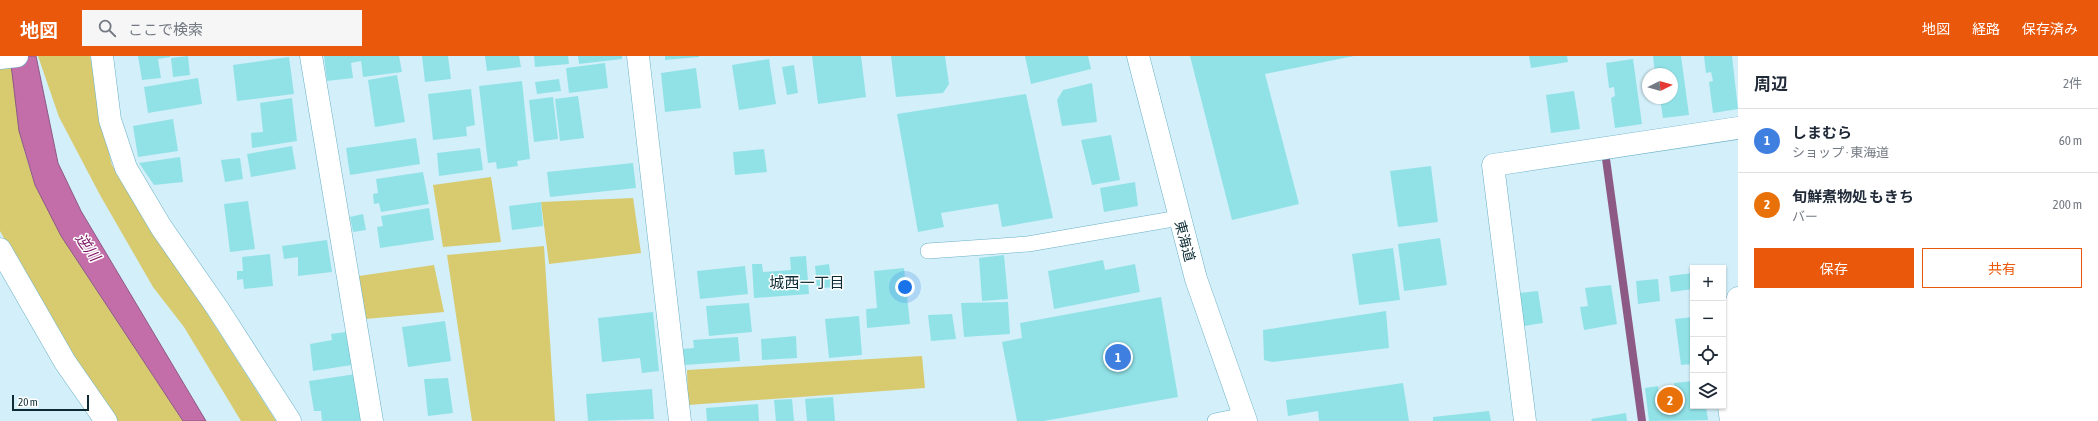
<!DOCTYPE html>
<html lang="ja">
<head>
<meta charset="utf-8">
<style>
	body { margin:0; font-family:"Asap Condensed","Noto Sans JP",sans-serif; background:#f6f6f7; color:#1f2937 }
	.controls { position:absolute; right:12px; bottom:12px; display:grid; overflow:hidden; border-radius:0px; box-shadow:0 1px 3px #0004 }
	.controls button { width:36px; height:36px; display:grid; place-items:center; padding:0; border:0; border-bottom:1px solid #e0e1e3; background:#fff; color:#1f2937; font:20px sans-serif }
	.compass { position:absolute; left:1642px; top:12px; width:36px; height:36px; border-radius:50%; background:#fff; box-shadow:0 1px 3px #0004; rotate:85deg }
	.scale { position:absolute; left:12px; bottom:10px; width:77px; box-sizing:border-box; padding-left:4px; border:2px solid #0c2b34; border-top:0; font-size:11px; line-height:14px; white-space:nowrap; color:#0c2b34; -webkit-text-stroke:3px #fff; paint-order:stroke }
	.you { position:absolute; left:905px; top:231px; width:14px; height:14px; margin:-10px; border:3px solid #fff; border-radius:50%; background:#1a73e8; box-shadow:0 0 0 6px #1a73e833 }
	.badge { display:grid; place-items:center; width:26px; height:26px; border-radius:50%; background:#ea580c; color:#fff; font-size:13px; font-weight:700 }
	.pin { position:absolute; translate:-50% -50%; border:2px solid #fff; box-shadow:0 1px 4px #0006 }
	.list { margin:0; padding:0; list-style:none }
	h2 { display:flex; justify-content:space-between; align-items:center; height:52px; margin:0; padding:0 16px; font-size:17px }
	h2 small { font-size:13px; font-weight:400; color:#747a83 }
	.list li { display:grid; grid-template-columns:26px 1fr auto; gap:12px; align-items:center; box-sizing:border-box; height:64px; padding:0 16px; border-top:1px solid #e0e1e3 }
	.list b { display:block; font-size:15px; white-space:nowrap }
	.list p { margin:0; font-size:13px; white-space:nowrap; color:#747a83 }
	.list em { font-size:13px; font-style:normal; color:#747a83 }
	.actions { display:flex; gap:8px; padding:12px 16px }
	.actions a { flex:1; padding:9px 0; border:1px solid #ea580c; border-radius:0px; text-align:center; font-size:14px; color:#ea580c }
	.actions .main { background:#ea580c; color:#fff }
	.icon { flex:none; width:22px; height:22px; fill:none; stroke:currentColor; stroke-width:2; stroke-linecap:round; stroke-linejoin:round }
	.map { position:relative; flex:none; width:1738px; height:365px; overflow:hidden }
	header { display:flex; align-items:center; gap:24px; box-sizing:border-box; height:56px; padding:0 20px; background:#ea580c; color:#fff }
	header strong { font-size:19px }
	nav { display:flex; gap:22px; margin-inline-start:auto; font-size:14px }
	.search { width:280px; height:36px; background:#f6f6f7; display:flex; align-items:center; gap:10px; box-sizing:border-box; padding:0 14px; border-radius:0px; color:#747a83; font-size:15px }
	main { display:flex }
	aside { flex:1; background:#fff }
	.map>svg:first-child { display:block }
</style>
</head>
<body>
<header>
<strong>地図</strong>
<div class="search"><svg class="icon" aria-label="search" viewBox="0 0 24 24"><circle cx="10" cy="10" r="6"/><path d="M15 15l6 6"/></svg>ここで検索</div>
<nav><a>地図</a><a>経路</a><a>保存済み</a></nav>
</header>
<main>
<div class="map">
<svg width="1738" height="365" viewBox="0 0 1738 365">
	<rect width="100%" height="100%" fill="#d3eff9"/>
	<g fill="#d8ca6f">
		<path d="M0 0H10L25 97 35 129 72 197 183 365H118L59 280 0 175Z"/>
		<path d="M38 0H90L104 78 112 109 276 365H241L184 271 153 231 100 139 59 61Z"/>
		<path d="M491 121 501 186 443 191 433 129Z"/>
		<path d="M633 142 641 197 549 208 541 146Z"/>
		<path d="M544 190 555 365H472L447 199Z"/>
		<path d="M434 209 444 256 365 263 359 220Z"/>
		<path d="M922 300 925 332 688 349 687 314Z"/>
	</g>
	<path fill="#c36ea8" stroke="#8c5a85" d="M10 0H36L58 107 81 155 206 365H183L61 180 35 129 19 75Z"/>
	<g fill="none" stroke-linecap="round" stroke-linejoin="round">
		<path stroke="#8c5a85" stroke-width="8" d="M1606 103 1642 365"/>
	</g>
	<g fill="#91e2e7">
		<path d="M138 0H170V1L158 3 161 22 142 24Z"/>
		<path d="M188 0 190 19 173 21 171 2Z"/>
		<path d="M324 0H399L402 16 363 21 361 5 351 7 353 22 327 25Z"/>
		<path d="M422 0H448L451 23 425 26Z"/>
		<path d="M485 0H519L521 11 487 15Z"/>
		<path d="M534 0H568L569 8 535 11Z"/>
		<path d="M578 0H622V3L579 8Z"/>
		<path d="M665 0H699V1L665 4Z"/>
		<path d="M812 0H861L866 41 818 48Z"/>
		<path d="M891 0H945L949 28 943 37 896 41Z"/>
		<path d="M1025 0H1088L1091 13 1031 28Z"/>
		<path d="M1190 0H1354L1265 18 1299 148 1232 164Z"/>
		<path d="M1529 0H1567L1568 6 1531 12Z"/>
		<path d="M1653 0H1681L1689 59 1663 62 1660 42H1672V18H1655Z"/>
		<path d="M1704 0H1732L1738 53 1713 57 1709 26 1713 25 1711 16 1706 17Z"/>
		<path d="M289 1 294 38 237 45 233 9Z"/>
		<path d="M769 3 776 48 739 54 732 9Z"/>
		<path d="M1633 3 1642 68 1615 72 1611 42 1615 40 1614 31 1609 32 1606 7Z"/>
		<path d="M605 7 608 32 569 37 566 12Z"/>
		<path d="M794 9 798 37 787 39 782 11Z"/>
		<path d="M696 12 701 52 665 56 661 17Z"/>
		<path d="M397 19 405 66 375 71 368 24Z"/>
		<path d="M198 22 202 48 148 57 144 31Z"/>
		<path d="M559 23 561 35 537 38 535 26Z"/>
		<path d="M522 25 530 103 517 105 518 110 497 113 496 106 488 107 479 30Z"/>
		<path d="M1092 27 1097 66 1062 70 1057 44 1063 34Z"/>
		<path d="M471 33 475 69 466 71 467 80 433 84 428 38Z"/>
		<path d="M1574 35 1580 73 1551 77 1546 39Z"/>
		<path d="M1026 38 1053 162 1002 171 998 148H996L941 157 944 171 918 176 897 58Z"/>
		<path d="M578 40 584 82 560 85 555 43Z"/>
		<path d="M553 41 558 83 534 86 529 44Z"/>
		<path d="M292 42 297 85 252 92 251 77 263 76 260 47Z"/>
		<path d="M173 63 178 95 138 101 133 70Z"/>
		<path d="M1111 79 1120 124 1092 129 1081 84Z"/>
		<path d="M416 82 420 108 350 119 346 92Z"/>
		<path d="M292 90 296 113 251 121 247 98Z"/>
		<path d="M480 92 483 114 439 120 437 97Z"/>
		<path d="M764 93 767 116 735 119 733 96Z"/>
		<path d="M180 101 183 126 154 129 139 107Z"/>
		<path d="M240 102 243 123 225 126 221 104Z"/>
		<path d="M633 107 636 132 550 141 547 116Z"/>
		<path d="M1431 110 1438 166 1398 171 1390 115Z"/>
		<path d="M423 116 429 148 381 156 379 147 374 148 373 138 378 137 376 123Z"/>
		<path d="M1135 126 1138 150 1104 156 1100 132Z"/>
		<path d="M248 145 255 193 230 196 224 148Z"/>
		<path d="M541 146 543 170 512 174 509 150Z"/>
		<path d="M429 152 434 184 380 192 377 171 383 170 381 160Z"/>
		<path d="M363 158 366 174 353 176 350 161Z"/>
		<path d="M1440 182 1447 229 1404 235 1398 188Z"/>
		<path d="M327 184 332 216 298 220V201L284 203 282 190Z"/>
		<path d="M1393 192 1400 244 1359 249 1352 198Z"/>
		<path d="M270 198 273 230 244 233 243 223 237 224V215H243L242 201Z"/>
		<path d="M1004 199 1008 243 982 245 979 202Z"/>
		<path d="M806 200 809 238 754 242 752 208H762L763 216 791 214 790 201Z"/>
		<path d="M1103 204 1105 214 1135 208 1140 236 1054 253 1048 215Z"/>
		<path d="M829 208 832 231 817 233 815 210Z"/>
		<path d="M745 210 748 238 700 243 697 215Z"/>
		<path d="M904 212 910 268 867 272 866 253 877 252 874 215Z"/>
		<path d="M1693 217V233L1671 236 1669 220Z"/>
		<path d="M1658 223 1660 245 1638 248 1636 225Z"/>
		<path d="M1611 229 1617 268 1584 274 1580 251 1588 250 1585 232Z"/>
		<path d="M1538 235 1543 267 1524 270 1520 237Z"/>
		<path d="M1161 241 1178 341 1044 365H1017L1002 286 1022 282 1020 267Z"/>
		<path d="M1008 246 1010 278 964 281 961 247Z"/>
		<path d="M749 247 752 276 709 280 706 250Z"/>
		<path d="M1386 255 1389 292 1272 306 1264 304 1263 274Z"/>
		<path d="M653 256 659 315 642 317 640 302 602 306 598 262Z"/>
		<path d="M952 258 956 283 931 285 928 259Z"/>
		<path d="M859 260 862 299 829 302 825 263Z"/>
		<path d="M1693 261V308L1681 309 1675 263Z"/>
		<path d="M445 265 451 305 408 311 402 271Z"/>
		<path d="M346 276 352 309 313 315 310 288 332 284 331 278Z"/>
		<path d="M796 280 797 302 762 304 761 283Z"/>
		<path d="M738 281 740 305 685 309 683 293 694 292 693 284Z"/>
		<path d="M356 318 364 365H322L321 355H314L309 325Z"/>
		<path d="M448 322 453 357 428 360 424 323Z"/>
		<path d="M1693 325V350H1706L1708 364 1649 365 1645 332 1658 330 1659 339 1675 337 1674 327Z"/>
		<path d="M1403 327 1409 365H1319L1318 355 1288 360 1286 344Z"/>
		<path d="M652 333 654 363 588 365 586 338Z"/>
		<path d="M833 341 835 365H807L805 343Z"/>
		<path d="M792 343 794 365H776L774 344Z"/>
		<path d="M758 348 759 365H707L706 352Z"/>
		<path d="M1489 355 1491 365H1433V361Z"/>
		<path d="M1626 357 1627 365H1592L1591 363Z"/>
	</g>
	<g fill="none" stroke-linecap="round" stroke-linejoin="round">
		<g stroke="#69b1c7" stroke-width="16">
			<g id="lane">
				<path d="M928 195 1028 188 1179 162"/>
				<path d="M1215 365 1244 359"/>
			</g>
		</g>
		<g stroke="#69b1c7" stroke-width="23">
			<g id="street">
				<path d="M102 0 110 64 126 112 161 171 218 253 290 365"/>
				<path d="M311 0 372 365"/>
				<path d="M638 0 680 365"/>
				<path d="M0 2 17 0"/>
				<path d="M0 193 65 306 106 365"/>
				<path d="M1525 365 1493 109 1738 72"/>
			</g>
		</g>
		<g stroke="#69b1c7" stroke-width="23">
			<g id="secondary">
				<path d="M1138 0 1196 223 1246 365"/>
				<path d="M1731 365C1725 329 1726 276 1738 242"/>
			</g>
		</g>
		<use href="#lane" stroke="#fff" stroke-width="15"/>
		<use href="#street" stroke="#fff" stroke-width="22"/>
		<use href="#secondary" stroke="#fff" stroke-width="22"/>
	</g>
	<g text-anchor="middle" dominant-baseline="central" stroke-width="3" stroke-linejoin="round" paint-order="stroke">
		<g font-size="14" fill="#0c2b34" stroke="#fff">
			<text transform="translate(1185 185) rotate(75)">東海道</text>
		</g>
		<g font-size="15" font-style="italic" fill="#7c1463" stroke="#fff">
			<text transform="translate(88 191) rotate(54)">逆川</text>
		</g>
		<g font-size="15" fill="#0c2b34" stroke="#fff">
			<text x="807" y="226">城西一丁目</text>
		</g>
	</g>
</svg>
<div class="controls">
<button>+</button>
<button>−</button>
<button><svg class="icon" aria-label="locate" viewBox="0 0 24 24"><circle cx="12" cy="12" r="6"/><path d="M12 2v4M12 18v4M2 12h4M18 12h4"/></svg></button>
<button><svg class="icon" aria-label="layers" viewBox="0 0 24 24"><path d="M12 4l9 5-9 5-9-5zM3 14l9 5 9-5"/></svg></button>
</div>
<svg class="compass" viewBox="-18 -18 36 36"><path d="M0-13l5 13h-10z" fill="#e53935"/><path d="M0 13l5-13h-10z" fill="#747a83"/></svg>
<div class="scale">20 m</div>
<div class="you"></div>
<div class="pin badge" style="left:1118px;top:301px;background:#3f7fe0">1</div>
<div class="pin badge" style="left:1670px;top:344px;background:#e8710a">2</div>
</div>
<aside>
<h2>周辺<small>2件</small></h2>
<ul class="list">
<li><span class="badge" style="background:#3f7fe0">1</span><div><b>しまむら</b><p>ショップ · 東海道</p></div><em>60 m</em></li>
<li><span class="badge" style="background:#e8710a">2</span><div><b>旬鮮煮物処 もきち</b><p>バー</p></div><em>200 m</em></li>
</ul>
<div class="actions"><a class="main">保存</a><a>共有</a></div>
</aside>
</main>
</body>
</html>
